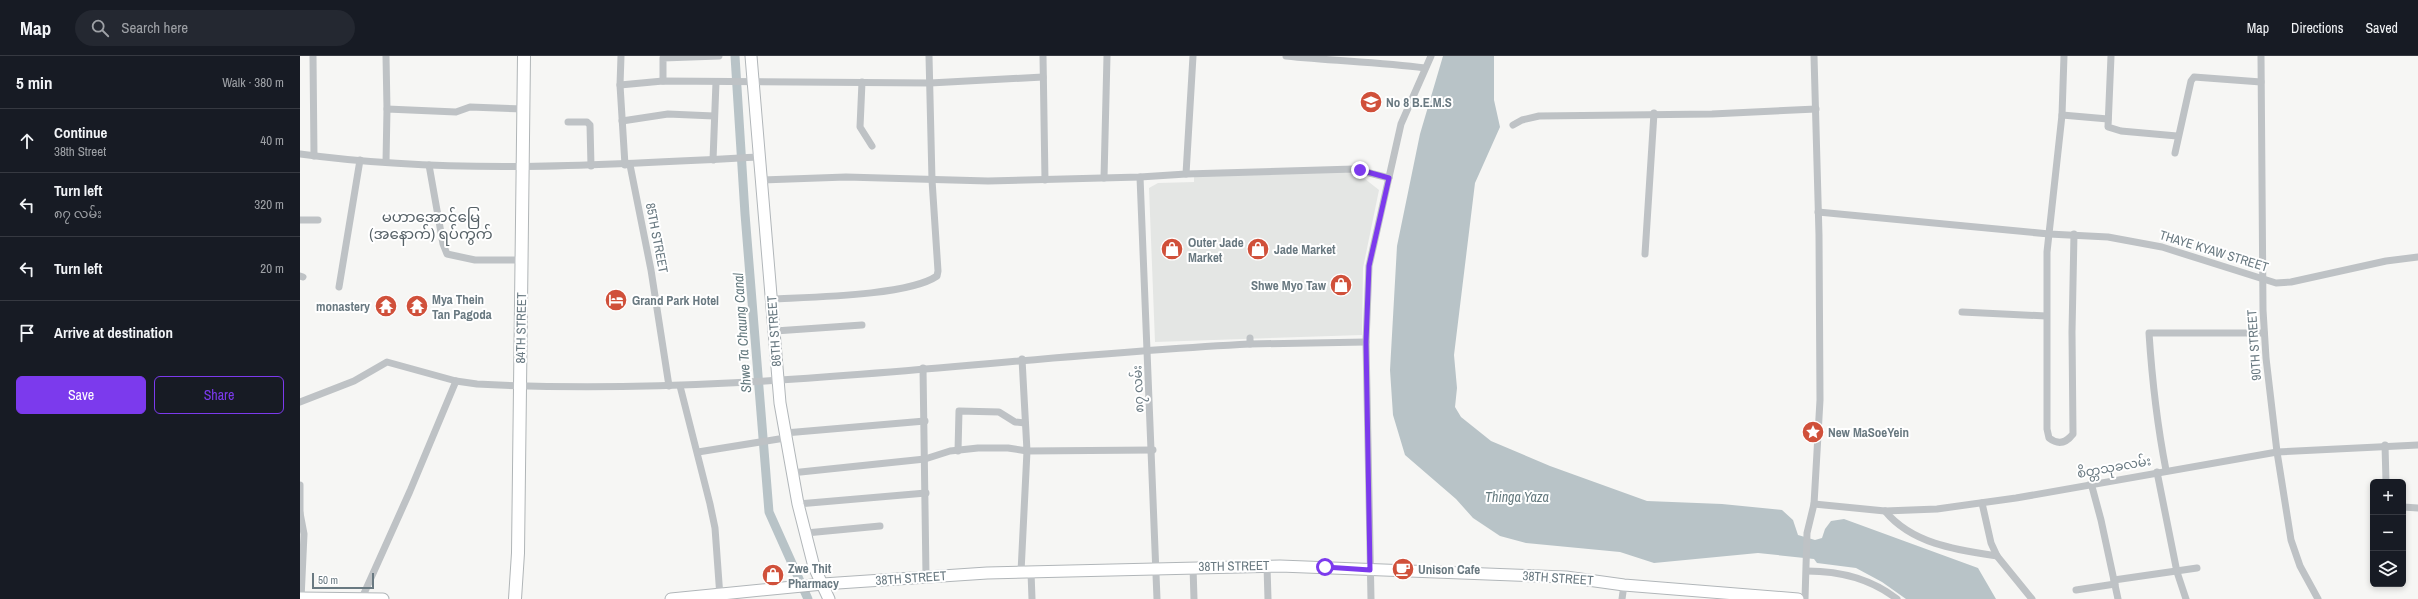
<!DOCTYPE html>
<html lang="en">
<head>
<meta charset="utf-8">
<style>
	body { margin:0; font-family:"Archivo Narrow","Noto Sans Myanmar",sans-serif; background:#242831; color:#f1f3f6 }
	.controls { position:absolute; right:12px; bottom:12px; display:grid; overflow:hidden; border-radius:6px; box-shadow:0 2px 6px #0003 }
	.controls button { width:36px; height:36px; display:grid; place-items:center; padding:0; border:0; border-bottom:1px solid #363941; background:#171b24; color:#f1f3f6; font:20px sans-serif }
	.scale { position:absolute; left:12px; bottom:10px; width:62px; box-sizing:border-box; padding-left:4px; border:2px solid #697981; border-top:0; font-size:11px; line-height:14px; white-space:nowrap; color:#697981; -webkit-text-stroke:3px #fff; paint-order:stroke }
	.stop { position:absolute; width:12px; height:12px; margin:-9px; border:3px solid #7c3aed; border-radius:50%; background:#fff }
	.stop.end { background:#7c3aed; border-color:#fff; box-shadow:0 1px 4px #0008 }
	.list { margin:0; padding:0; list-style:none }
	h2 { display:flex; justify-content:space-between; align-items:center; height:52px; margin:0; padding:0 16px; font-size:17px }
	h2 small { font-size:13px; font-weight:400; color:#9ea1a6 }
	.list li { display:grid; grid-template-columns:26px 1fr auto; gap:12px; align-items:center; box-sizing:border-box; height:64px; padding:0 16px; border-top:1px solid #363941 }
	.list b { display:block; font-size:15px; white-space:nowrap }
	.list p { margin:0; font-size:13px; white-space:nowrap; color:#9ea1a6 }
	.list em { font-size:13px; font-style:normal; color:#9ea1a6 }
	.actions { display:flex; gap:8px; padding:12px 16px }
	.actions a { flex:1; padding:9px 0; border:1px solid #7c3aed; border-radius:6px; text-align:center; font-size:14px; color:#7c3aed }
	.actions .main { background:#7c3aed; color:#fff }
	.icon { flex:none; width:22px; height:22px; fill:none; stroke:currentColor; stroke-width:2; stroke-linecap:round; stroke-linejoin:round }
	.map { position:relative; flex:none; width:2118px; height:543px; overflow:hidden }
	header { display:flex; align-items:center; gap:24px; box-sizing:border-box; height:56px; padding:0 20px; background:#171b24; border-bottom:1px solid #363941 }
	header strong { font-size:19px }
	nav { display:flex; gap:22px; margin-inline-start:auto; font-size:14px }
	.search { width:280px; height:36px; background:#242831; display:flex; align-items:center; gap:10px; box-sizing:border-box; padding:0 14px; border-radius:22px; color:#9ea1a6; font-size:15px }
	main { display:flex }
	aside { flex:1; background:#171b24 }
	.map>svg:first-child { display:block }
</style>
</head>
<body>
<header>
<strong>Map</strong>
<div class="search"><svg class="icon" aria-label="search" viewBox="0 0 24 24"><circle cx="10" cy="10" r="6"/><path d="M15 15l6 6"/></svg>Search here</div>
<nav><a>Map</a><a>Directions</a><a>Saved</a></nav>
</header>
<main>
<aside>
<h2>5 min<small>Walk · 380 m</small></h2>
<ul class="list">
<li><svg class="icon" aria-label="ahead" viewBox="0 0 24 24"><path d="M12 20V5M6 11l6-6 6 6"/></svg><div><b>Continue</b><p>38th Street</p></div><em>40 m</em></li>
<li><svg class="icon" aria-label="left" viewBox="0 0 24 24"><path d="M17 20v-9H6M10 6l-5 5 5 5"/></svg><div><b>Turn left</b><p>၈၇ လမ်း</p></div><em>320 m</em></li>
<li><svg class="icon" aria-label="left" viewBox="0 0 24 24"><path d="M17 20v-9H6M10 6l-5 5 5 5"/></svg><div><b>Turn left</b></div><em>20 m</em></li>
<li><svg class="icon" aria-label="arrive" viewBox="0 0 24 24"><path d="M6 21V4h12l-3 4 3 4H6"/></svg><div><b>Arrive at destination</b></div></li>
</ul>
<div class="actions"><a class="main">Save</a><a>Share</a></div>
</aside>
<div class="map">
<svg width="2118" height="543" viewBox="0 0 2118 543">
	<rect width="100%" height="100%" fill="#f6f6f4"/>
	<path fill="#e4e6e4" d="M1055 115 1079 134 1063 212 1062 279 855 286 849 132 858 127 894 126V118Z"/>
	<path fill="#b8c3c7" d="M1143 0H1194V44L1200 71 1175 127 1154 299 1157 332 1155 351 1161 361 1191 385 1250 410 1347 445 1422 448 1482 454 1493 464 1498 479 1515 484 1522 482 1525 473 1531 465 1544 463 1678 512 1696 543H1606L1582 526 1556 512 1517 507 1514 503 1458 497 1354 507 1320 496 1226 487 1200 480 1173 462 1156 443 1105 399 1093 359 1090 314 1097 190 1120 78Z"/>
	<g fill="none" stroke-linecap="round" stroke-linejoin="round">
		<path stroke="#b8c3c7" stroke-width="9" d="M435 0 445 158 469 456 508 543"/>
		<g stroke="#b1b6b9" stroke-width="13">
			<g id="secondary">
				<path d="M451 0 480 347 498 448 514 511 529 543"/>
				<path d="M0 542 83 543"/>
				<path d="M371 543 523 528 687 517 980 510 1266 521 1324 529 1498 543"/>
			</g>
		</g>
		<g stroke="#b0b5b7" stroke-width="14">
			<path id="primary" d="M215 543 218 497 224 0"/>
		</g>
		<g stroke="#bec2c5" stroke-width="7">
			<path d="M13 0 14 100"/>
			<path d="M86 0 87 53"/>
			<path d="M321 0 320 29 325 109"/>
			<path d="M743 0 745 124"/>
			<path d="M986 0C1033 5 1079 6 1125 12"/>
			<path d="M1764 0 1762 59 1747 196V373L1749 382C1758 389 1766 387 1773 378L1772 276 1774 178"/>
			<path d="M1811 0 1808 71 1821 75 1877 80"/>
			<path d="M1961 0 1963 254 1966 302 1977 396 1991 484 2000 510 2018 543"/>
			<path d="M363 25V2L419 0"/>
			<path d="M562 26 560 71 572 90"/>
			<path d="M320 29 363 25 630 27 743 21"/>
			<path d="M1762 59 1808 63"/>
			<path d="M322 65 368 58 414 60"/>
			<path d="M268 66H287L290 69 291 110"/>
			<path d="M1213 69 1222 64 1239 60 1412 58 1516 53"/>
			<path d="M1875 97 1891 25 1894 21 1961 26"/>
			<path d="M0 98C153 119 306 109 459 101"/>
			<path d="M413 104 416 26"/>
			<path d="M86 106 87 53 156 56 170 51 224 53"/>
			<path d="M129 109 143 188 147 198 175 204H222"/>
			<path d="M330 109 351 214 369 330"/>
			<path d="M886 118 1054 113 1089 122"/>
			<path d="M840 121 857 543"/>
			<path d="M804 122 807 0"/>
			<path d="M461 124 546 121 688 125 840 121 886 118 893 0"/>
			<path d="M1518 156 1749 178 1808 181 1862 191 1976 227 1991 226 2086 205 2118 201"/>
			<path d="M0 164H18"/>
			<path d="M1345 198 1354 57"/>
			<path d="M0 220 3 221"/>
			<path d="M39 231 60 104"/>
			<path d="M472 243C510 241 608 240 637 220L638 215 632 124 629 0"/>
			<path d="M1662 256 1746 260"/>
			<path d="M475 275 562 269"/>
			<path d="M950 282V288L1066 286"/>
			<path d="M623 312 626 520"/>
			<path d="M380 330 410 448 415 472 420 541"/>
			<path d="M0 346 54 325 87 306 156 325 177 328C436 342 693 301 950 288"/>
			<path d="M485 377 625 365"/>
			<path d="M2085 389 2086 426"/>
			<path d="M658 395 659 355 699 356 715 366 725 367"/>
			<path d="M398 396 485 382"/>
			<path d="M1866 414C1857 368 1852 323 1849 277H1964"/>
			<path d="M1857 416 1877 516 1886 543"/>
			<path d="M491 417 625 403 650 395 678 392H708L727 395 722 303"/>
			<path d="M1791 427 1801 464 1818 543"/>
			<path d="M0 429V457"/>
			<path d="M1682 447 1691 487 1697 500 1732 543"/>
			<path d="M498 448 626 437"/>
			<path d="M1514 448 1585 455 1637 453 1716 442 1977 396 2118 389"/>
			<path d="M2103 451 2118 452"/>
			<path d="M1585 455C1612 488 1657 494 1697 500"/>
			<path d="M0 457 4 478 1 543"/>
			<path d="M506 477 580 470"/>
			<path d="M967 510 968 543"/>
			<path d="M893 511 894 543"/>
			<path d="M1507 515C1540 515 1570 522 1597 543"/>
			<path d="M721 516 727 395 853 394"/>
			<path d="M731 516 732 543"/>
			<path d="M1814 524 1897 512"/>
			<path d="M1776 534 1815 528"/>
			<path d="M62 542 110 435 156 325"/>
			<path d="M1071 543 1066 286 1069 210 1101 68 1131 0"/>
			<path d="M1322 543 1324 529"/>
			<path d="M1505 543 1507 477 1514 448 1520 344 1519 179 1514 0"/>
		</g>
		<use href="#secondary" stroke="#fff" stroke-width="11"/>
		<use href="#primary" stroke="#fff" stroke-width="12"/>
	</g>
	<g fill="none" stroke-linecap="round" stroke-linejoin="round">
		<path stroke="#7c3aed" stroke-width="5" d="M1025 511 1070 514 1066 286 1069 210 1089 122 1060 114"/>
	</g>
	<defs>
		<g id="school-disc" transform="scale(1.15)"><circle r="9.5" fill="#d0503a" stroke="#fff"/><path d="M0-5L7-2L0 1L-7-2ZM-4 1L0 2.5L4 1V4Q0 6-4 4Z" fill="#fff"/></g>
		<g id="shop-disc" transform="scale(1.15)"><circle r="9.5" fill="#d0503a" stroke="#fff"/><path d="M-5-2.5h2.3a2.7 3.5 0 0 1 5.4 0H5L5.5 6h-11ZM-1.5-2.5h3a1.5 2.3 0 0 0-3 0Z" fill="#fff"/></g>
		<g id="hotel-disc" transform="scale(1.15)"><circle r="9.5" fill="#d0503a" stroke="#fff"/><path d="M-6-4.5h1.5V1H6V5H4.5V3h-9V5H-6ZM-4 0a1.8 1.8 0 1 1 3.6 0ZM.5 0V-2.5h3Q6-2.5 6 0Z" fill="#fff"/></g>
		<g id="temple-disc" transform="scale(1.15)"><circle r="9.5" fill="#d0503a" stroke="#fff"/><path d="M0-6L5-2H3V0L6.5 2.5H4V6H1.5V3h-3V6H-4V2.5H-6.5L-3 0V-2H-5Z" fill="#fff"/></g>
		<g id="sight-disc" transform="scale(1.15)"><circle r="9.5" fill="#d0503a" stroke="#fff"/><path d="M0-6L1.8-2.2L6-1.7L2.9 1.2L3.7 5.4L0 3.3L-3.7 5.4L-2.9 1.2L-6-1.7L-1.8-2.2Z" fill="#fff"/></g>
		<g id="cafe-disc" transform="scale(1.15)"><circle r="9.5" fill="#d0503a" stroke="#fff"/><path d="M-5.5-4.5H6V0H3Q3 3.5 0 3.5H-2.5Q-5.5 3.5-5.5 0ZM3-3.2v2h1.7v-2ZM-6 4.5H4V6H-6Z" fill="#fff"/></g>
	</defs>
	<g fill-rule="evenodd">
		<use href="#school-disc" x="1071" y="46"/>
		<use href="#shop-disc" x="872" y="193"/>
		<use href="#shop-disc" x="958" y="193"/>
		<use href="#shop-disc" x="1041" y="229"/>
		<use href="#hotel-disc" x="316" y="244"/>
		<use href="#temple-disc" x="86" y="250"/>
		<use href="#temple-disc" x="117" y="250"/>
		<use href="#sight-disc" x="1513" y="376"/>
		<use href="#cafe-disc" x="1103" y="513"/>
		<use href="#shop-disc" x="473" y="519"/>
	</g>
	<g text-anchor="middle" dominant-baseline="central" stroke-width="4" stroke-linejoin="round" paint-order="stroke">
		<g font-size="13" font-weight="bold" fill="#697981" stroke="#fff" text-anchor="start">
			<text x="1086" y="46">No 8 B.E.M.S</text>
			<text x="888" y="186">Outer Jade<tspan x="888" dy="15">Market</tspan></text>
			<text x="974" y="193">Jade Market</text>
			<text x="1026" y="229" text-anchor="end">Shwe Myo Taw</text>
			<text x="132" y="243">Mya Thein<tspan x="132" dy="15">Tan Pagoda</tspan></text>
			<text x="332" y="244">Grand Park Hotel</text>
			<text x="70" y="250" text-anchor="end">monastery</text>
			<text x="1528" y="376">New MaSoeYein</text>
			<text x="488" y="512">Zwe Thit<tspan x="488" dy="15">Pharmacy</tspan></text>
			<text x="1118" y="513">Unison Cafe</text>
		</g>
		<g font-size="13" fill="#697981" stroke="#fff">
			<text transform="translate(357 182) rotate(79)">85TH STREET</text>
			<text transform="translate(1914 195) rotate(17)">THAYE KYAW STREET</text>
			<text transform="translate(221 272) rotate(-89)">84TH STREET</text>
			<text transform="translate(474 275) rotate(-94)">86TH STREET</text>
			<text transform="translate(1954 289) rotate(-94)">90TH STREET</text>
			<text transform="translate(838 333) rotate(-93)">၈၇ လမ်း</text>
			<text transform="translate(1814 411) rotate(-10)">စိတ္တသုခလမ်း</text>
			<text transform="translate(934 510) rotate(-1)">38TH STREET</text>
			<text transform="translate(611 522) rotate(-4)">38TH STREET</text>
			<text transform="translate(1258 522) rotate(4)">38TH STREET</text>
		</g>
		<g font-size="14" font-style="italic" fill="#64797e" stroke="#fff">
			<text transform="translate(442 277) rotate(-94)">Shwe Ta Chaung Canal</text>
			<text x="1217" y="441">Thinga Yaza</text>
		</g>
		<g font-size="15" fill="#566167" stroke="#fff">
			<text x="131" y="160">မဟာအောင်မြေ<tspan x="131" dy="17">(အနောက်) ရပ်ကွက်</tspan></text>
		</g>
	</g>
</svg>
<div class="controls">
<button>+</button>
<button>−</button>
<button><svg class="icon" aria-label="layers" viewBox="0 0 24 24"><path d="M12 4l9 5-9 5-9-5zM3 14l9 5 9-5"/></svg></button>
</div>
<div class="scale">50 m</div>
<div class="stop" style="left:1025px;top:511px"></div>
<div class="stop end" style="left:1060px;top:114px"></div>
</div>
</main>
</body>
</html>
